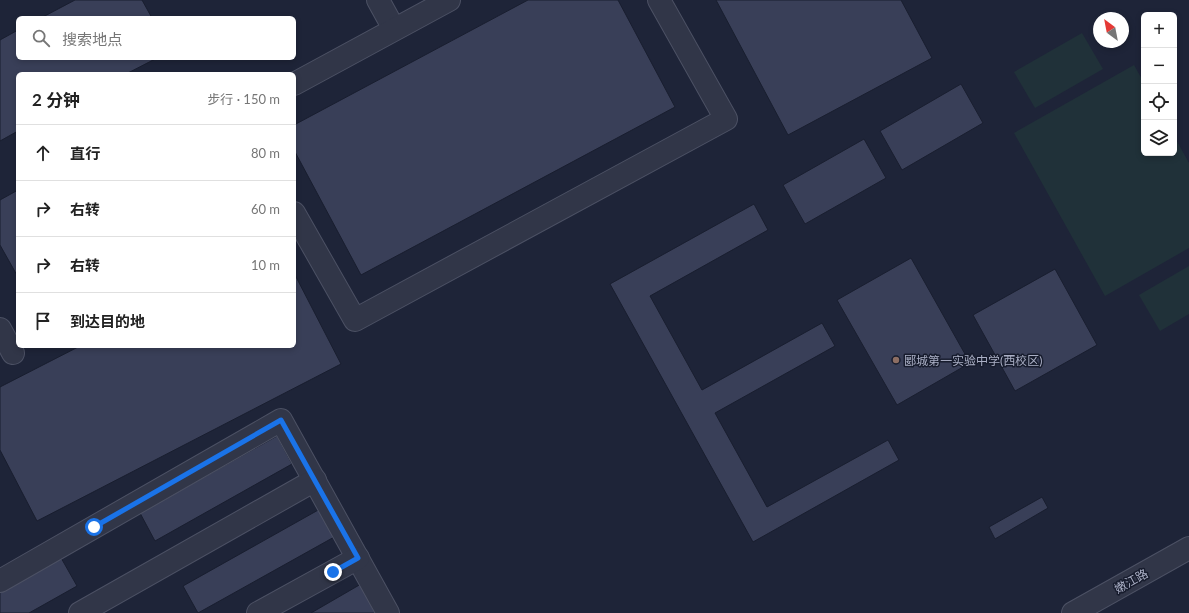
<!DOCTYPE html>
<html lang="zh">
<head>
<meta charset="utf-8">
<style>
	body { margin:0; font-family:Lato,"Noto Sans SC",sans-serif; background:#f6f6f6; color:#222 }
	.controls { position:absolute; right:12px; top:12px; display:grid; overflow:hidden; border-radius:6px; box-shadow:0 2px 6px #0003 }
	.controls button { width:36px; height:36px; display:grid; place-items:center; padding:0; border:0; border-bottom:1px solid #e0e0e0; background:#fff; color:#222; font:20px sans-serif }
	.compass { position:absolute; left:1093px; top:12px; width:36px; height:36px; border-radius:50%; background:#fff; box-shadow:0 2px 6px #0003; rotate:328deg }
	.stop { position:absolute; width:12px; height:12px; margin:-9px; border:3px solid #1a73e8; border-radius:50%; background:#fff }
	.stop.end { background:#1a73e8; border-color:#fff; box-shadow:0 1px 4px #0008 }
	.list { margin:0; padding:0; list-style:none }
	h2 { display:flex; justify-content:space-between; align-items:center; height:52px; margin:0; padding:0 16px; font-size:17px }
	h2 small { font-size:13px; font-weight:400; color:#767676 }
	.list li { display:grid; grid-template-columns:26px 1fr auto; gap:12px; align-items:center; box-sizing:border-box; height:56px; padding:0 16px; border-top:1px solid #e0e0e0 }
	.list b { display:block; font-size:15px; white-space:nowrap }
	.list em { font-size:13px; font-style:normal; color:#767676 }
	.icon { flex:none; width:22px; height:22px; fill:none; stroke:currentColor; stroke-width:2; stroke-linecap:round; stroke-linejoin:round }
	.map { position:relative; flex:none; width:1189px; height:613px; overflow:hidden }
	.search { position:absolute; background:#fff; box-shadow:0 2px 6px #0003; left:16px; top:16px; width:280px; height:44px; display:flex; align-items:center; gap:10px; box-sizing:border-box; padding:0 14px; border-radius:6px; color:#767676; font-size:15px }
	.panel { position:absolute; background:#fff; box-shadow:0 2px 6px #0003; left:16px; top:72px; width:280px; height:276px; border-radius:6px }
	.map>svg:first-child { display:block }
</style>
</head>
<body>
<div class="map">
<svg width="1189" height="613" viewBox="0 0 1189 613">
	<rect width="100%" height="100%" fill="#1e2438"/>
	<g fill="#203139">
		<path d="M1082 33 1103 69 1035 108 1014 72Z"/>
		<path d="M1134 65 1144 83V153H1174V136L1189 163V248L1105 296 1014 133Z"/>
		<path d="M1189 266V314L1160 331 1139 295Z"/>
	</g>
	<g fill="#393f58" stroke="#191e2f">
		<path d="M75 0H142L152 18H41Z"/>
		<path d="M528 0H618L675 107 361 275 294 150V125Z"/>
		<path d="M716 0H901L932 58 788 135Z"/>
		<path d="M18 30V58H157L126 74H18V131L0 141V40Z"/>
		<path d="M961 84 983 123 902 170 880 131Z"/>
		<path d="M864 139 886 178 805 224 783 185Z"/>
		<path d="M18 190V277L0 245V200Z"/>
		<path d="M754 204 768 230 650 296 702 390 822 323 835 346 715 413 767 507 888 440 899 460 753 542 610 284Z"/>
		<path d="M911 258 970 363 897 405 837 300Z"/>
		<path d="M1055 269 1097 345 1015 391 973 315Z"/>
		<path d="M294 273 341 364 37 521 0 450V387L80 346H294Z"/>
		<path d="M277 436 292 464 155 541 140 513Z"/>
		<path d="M1042 497 1048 508 995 539 989 527Z"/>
		<path d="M320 509 336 536 198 613 183 586Z"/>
		<path d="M60 556 77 586 29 613H0V590Z"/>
		<path d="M361 584 375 613H311Z"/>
	</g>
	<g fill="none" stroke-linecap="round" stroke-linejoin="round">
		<g stroke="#4c5164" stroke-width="24">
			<g id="minor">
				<path d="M378 0 394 29"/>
				<path d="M294 84 449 0"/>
				<path d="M294 213 355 320 726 119 659 0"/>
				<path d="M0 329 13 353"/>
				<path d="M0 581 281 420 388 613"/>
				<path d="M80 613 315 480"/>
				<path d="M258 613 358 558"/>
				<path d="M1073 613 1189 548"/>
			</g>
		</g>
		<use href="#minor" stroke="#313648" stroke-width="22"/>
	</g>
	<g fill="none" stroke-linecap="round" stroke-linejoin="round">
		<path stroke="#1a73e8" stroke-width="5" d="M94 527 281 420 358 558 333 572"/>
	</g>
	<circle fill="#8d6e63" stroke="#171c2d" stroke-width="1.5" cx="896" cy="360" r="4"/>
	<g text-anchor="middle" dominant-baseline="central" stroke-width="3" stroke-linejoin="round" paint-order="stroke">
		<g font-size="12" fill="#abb0c6" stroke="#171c2d" text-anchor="start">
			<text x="904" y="360">郾城第一实验中学(西校区)</text>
		</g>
		<g font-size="12" fill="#abb0c6" stroke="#171c2d">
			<text transform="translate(1131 581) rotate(-29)">嫩江路</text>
		</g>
	</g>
</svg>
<div class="controls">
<button>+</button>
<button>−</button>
<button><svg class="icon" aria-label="locate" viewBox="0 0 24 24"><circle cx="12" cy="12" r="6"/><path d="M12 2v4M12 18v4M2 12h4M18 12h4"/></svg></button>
<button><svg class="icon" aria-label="layers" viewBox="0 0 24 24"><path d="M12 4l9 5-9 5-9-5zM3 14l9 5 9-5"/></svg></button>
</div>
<svg class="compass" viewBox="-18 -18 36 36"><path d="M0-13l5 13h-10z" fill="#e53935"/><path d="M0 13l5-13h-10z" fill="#767676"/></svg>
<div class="stop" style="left:94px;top:527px"></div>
<div class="stop end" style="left:333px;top:572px"></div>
<div class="search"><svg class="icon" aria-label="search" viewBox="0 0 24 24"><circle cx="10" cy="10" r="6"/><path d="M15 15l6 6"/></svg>搜索地点</div>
<section class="panel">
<h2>2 分钟<small>步行 · 150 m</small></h2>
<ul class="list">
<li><svg class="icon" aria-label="ahead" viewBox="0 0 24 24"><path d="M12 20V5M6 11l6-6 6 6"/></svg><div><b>直行</b></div><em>80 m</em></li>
<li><svg class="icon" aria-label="right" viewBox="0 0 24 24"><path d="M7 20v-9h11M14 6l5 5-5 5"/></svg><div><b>右转</b></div><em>60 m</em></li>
<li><svg class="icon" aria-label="right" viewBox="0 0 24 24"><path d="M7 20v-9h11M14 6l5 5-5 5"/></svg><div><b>右转</b></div><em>10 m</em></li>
<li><svg class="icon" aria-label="arrive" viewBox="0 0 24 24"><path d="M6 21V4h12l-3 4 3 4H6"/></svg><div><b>到达目的地</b></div></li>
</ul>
</section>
</div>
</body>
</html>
